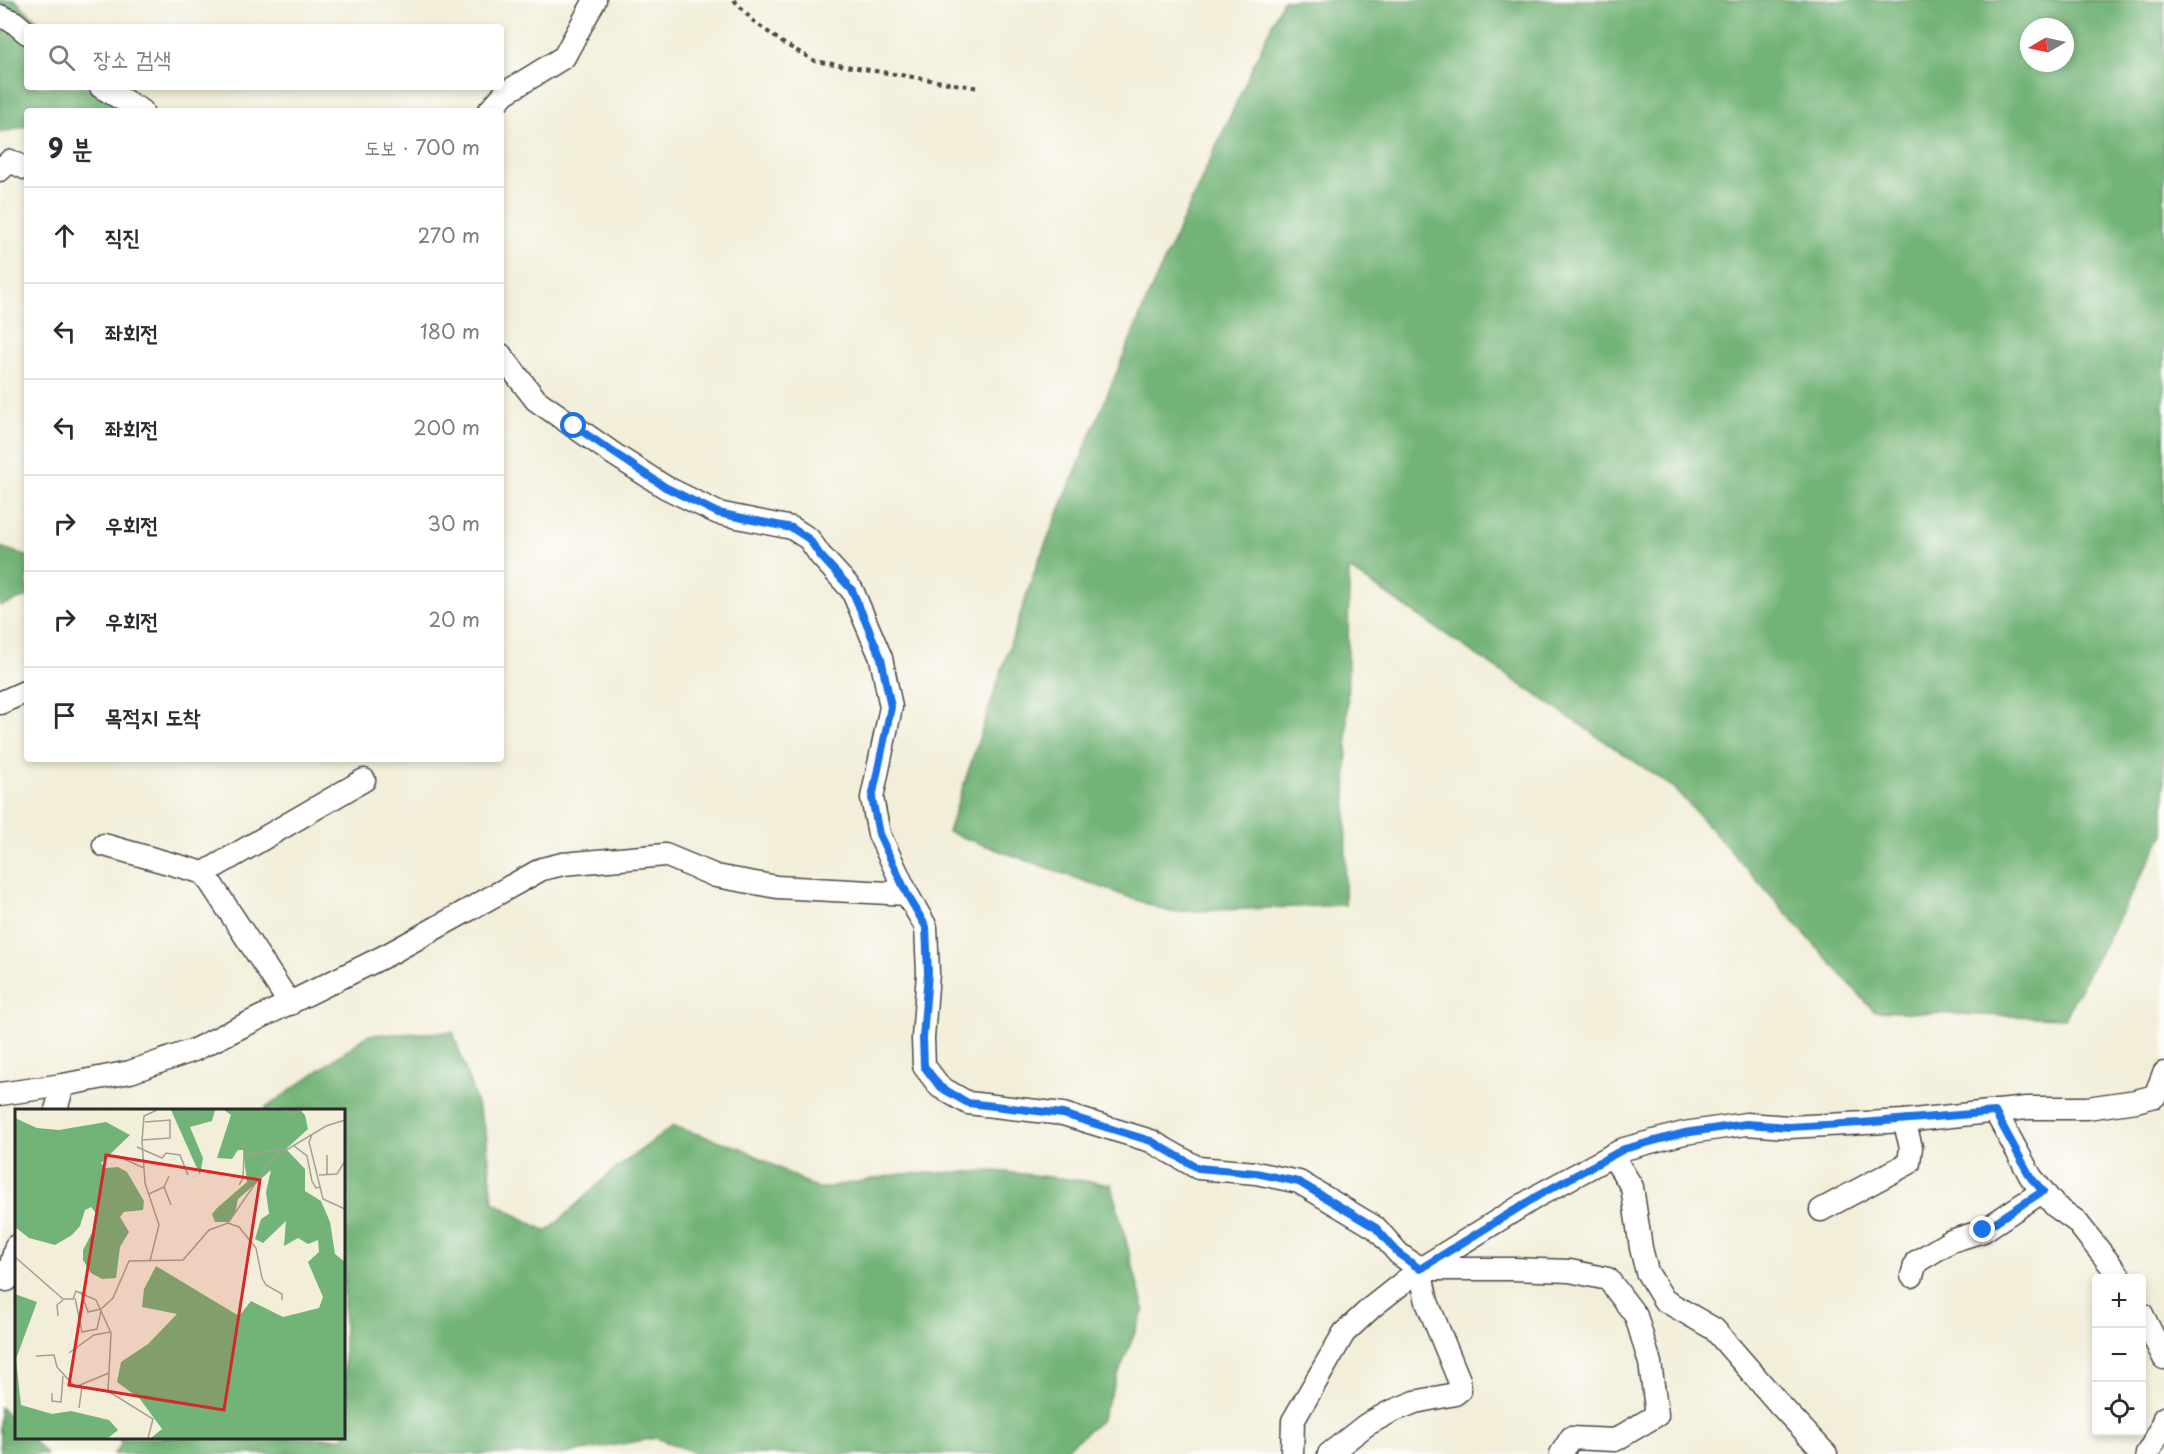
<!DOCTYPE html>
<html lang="ko">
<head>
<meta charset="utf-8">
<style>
	body { margin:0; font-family:"Playpen Sans","Poor Story",sans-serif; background:#f7f7f7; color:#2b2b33 }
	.controls { position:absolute; right:18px; bottom:18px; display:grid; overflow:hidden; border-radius:6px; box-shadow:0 3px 9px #0003 }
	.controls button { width:54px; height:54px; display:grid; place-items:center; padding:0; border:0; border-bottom:2px solid #e1e1e2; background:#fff; color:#2b2b33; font:30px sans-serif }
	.compass { position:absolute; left:2020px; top:18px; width:54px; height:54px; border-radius:50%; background:#fff; box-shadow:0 3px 9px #0003; rotate:261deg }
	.stop { position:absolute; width:18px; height:18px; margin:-14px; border:4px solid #1a73e8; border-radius:50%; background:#fff }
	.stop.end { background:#1a73e8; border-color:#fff; box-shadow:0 2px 6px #0008 }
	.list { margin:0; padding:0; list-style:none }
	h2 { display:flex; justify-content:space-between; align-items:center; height:78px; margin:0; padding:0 24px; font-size:26px }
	h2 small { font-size:20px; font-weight:400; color:#7c7c81 }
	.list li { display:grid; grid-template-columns:39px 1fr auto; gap:18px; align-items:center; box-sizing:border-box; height:96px; padding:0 24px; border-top:2px solid #e1e1e2 }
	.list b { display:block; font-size:22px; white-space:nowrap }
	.list em { font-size:20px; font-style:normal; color:#7c7c81 }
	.icon { flex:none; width:33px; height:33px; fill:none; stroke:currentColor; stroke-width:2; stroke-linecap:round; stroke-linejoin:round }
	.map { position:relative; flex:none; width:2164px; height:1454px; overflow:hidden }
	.search { position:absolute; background:#fff; box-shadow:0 3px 9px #0003; left:24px; top:24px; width:480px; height:66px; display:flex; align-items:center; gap:15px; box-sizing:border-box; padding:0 21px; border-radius:6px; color:#7c7c81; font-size:22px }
	.panel { position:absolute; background:#fff; box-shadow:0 3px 9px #0003; left:24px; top:108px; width:480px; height:654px; border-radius:6px }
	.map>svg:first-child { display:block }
</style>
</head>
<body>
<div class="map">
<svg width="2164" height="1454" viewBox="0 0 2164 1454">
	<rect width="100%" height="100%" fill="#fdfcf7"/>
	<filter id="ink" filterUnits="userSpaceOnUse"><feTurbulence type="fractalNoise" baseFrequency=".0167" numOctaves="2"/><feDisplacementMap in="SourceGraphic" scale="12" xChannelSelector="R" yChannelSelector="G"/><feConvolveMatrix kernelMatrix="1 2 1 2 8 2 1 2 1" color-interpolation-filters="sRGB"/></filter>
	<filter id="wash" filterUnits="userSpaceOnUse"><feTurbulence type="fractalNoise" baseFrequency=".008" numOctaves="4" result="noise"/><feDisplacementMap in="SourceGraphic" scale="24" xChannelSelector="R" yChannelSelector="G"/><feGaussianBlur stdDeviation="1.35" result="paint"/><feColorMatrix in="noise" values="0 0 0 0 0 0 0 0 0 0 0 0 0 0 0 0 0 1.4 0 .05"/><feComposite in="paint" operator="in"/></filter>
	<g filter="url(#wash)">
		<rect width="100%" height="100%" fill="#f2eed9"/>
		<g fill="#72b377" stroke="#4e6f51" stroke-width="1.5" fill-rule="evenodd">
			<path d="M0 0H15L44 27H27V87H111L138 111H27V126L0 133Z"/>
			<path d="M1283 0H2164V834L2064 1018 1874 1011 1674 788 1349 569 1345 905 1170 912 948 832 1037 564 1150 292ZM2029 27H2065V63H2029Z"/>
			<path d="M0 547 27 556V597L0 606Z"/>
			<path d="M453 1032 486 1132 493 1202 547 1232 610 1173 673 1126 741 1148 818 1189 901 1174 996 1171 1111 1184 1144 1309 1100 1421 1060 1454H699L656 1438 564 1454H114L121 1445 120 1438H344V1110H263L368 1035Z"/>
			<path d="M0 1407 16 1422V1438H31L46 1454H0Z"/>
		</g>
	</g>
	<g filter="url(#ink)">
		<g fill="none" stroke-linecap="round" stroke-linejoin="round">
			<g stroke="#494845" stroke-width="25">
				<g id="minor">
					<path d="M0 16 14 22 27 33"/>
					<path d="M101 87 142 111"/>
					<path d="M489 111 505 93 564 57 595 0"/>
					<path d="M0 170 10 161 27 169"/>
					<path d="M501 355 536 400 615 455 665 487 718 513 792 528 809 539 820 555 852 590 881 658 891 707 872 798 879 834 907 894 926 927 928 973 923 1038 924 1066 940 1087 968 1103 1063 1114 1115 1130 1151 1141 1198 1168 1256 1173 1299 1182 1376 1228 1399 1254 1420 1269H1513L1570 1271 1608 1279 1636 1316 1650 1363 1657 1415 1615 1440 1571 1438 1561 1454"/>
					<path d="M0 703 27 691"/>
					<path d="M104 845 204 873 290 1004"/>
					<path d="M204 873 364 780"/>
					<path d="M0 1094 63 1085 130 1072 194 1050 389 954 542 869 563 864 665 855 716 876 777 887 907 894"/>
					<path d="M56 1110 63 1085"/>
					<path d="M1995 1111 2031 1177 2055 1206 2076 1221 2121 1278"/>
					<path d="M1612 1155 1632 1187 1641 1248 1647 1272 1664 1300 1714 1329 1780 1405 1826 1454"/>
					<path d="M1821 1210 1909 1163 1911 1147 1904 1121"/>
					<path d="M1912 1276 1916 1262 1951 1241 1983 1231 2043 1191"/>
					<path d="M7 1280 16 1246"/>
					<path d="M2142 1314 2164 1358"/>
					<path d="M1292 1454 1293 1421 1344 1333 1372 1307 1420 1269 1539 1195 1624 1149 1684 1133 1746 1124 1789 1127 1904 1121 2027 1108H2087L2136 1101 2155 1096 2164 1073"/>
					<path d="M1329 1454 1366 1425 1390 1412 1415 1402 1455 1394 1460 1390 1459 1380 1427 1302 1420 1269"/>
					<path d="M2147 1454 2160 1431 2164 1418"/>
				</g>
			</g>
			<path stroke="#494845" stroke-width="4" stroke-dasharray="4.5 4.5" stroke-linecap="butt" d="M734 0 752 20 783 43 815 61 979 88"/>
			<use href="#minor" stroke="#fff" stroke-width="22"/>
		</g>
	</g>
	<g fill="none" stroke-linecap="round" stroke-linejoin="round" filter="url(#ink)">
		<path stroke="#1a73e8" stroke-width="8" d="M574 426 665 487 718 513 792 528 809 539 820 555 852 590 881 658 891 707 872 798 879 834 907 894 926 927 928 973 923 1038 924 1066 940 1087 968 1103 1063 1114 1115 1130 1151 1141 1198 1168 1256 1173 1299 1182 1376 1228 1399 1254 1420 1269 1539 1195 1624 1149 1684 1133 1746 1124 1789 1127 1861 1123 1995 1112 2031 1178 2043 1191 1983 1230"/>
	</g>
	<g transform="translate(15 1109)">
		<rect width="330" height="330" fill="#f2eed9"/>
		<path d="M156 1H200L197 12 175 18 188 49 185 66ZM209 1H285L290 6 293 20 271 40 290 60V82L306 92 315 113 320 145 330 153V329H136L147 320 125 290 102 273 106 253 133 235 162 205 127 198 129 180 141 157 224 207 236 192 268 208 304 199 308 188 293 153 304 143 303 131 293 135 283 129 269 137 271 112 248 134 240 130 246 110 254 105 251 83 256 61 223 90 220 104 213 113H200L197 105 202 99 232 73 228 41H223L217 50 202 49 216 6ZM0 9 22 19 44 21 91 13 115 26 86 54 90 59 103 58 112 63 129 92 128 101 109 103 105 108 114 123 105 138 101 169 87 170 76 164 68 151V141L81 116V104L76 98 70 101 65 117 57 126 40 136 14 129 0 118ZM0 185 22 193 1 250 6 296 37 305 56 302 94 311 103 321 93 329H0Z" fill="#72b377"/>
		<path fill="none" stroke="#a2a093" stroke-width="1.5" d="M268 1 278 5 288 1M297 26 294 33 308 90 330 100M127 31 155 29V11L130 13M278 36 292 47 297 72 301 79 306 78M122 38 147 49 151 44 165 46 173 66M109 50 129 59M312 65V46M304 66 322 65 330 52M224 76 228 69 229 45 268 41M149 78 156 96M134 85 149 78 154 67M213 114 258 49 311 17 330 11M0 148 48 190H58L61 182 81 191 96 224 93 282 138 310 133 329M135 152 144 116 130 74 127 32 129 7 142 1M66 183 73 203 86 200 98 189 114 152 168 151 194 121 213 114 224 118 241 139 247 169 251 176 267 185V191M60 189 67 223 82 220 86 202M43 207 42 196 48 191M54 244 79 226 95 223M21 247 39 246 42 258 60 278 94 264M37 284V292L46 293 48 267M64 299 67 277"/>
		<path fill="#d62828" fill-opacity="0.15" stroke="#d62828" stroke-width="3" d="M91 46 245 71 209 301 54 276Z"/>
		<rect width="330" height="330" fill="none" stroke="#2b2b2b" stroke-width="3"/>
	</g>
</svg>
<div class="controls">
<button>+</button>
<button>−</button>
<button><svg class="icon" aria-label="locate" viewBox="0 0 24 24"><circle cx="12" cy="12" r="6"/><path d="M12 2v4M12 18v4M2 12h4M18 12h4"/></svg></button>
</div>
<svg class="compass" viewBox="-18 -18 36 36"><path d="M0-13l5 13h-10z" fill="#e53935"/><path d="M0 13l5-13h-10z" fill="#7c7c81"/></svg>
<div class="stop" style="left:574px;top:426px"></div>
<div class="stop end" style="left:1983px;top:1230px"></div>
<div class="search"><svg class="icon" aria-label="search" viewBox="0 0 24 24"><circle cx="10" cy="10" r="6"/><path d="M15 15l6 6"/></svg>장소 검색</div>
<section class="panel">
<h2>9 분<small>도보 · 700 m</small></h2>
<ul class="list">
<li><svg class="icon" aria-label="ahead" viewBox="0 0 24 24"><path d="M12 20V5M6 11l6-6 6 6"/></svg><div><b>직진</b></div><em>270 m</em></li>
<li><svg class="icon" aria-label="left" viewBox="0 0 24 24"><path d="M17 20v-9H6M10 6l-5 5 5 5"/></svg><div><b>좌회전</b></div><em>180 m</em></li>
<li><svg class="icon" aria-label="left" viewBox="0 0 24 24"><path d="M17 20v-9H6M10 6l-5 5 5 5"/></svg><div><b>좌회전</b></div><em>200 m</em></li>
<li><svg class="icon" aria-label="right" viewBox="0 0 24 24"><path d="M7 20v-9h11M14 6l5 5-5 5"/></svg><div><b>우회전</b></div><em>30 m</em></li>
<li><svg class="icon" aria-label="right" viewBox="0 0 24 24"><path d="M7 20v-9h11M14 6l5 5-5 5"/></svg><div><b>우회전</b></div><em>20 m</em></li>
<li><svg class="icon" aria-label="arrive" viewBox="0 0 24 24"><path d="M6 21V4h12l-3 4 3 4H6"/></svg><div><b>목적지 도착</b></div></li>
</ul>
</section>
</div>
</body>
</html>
